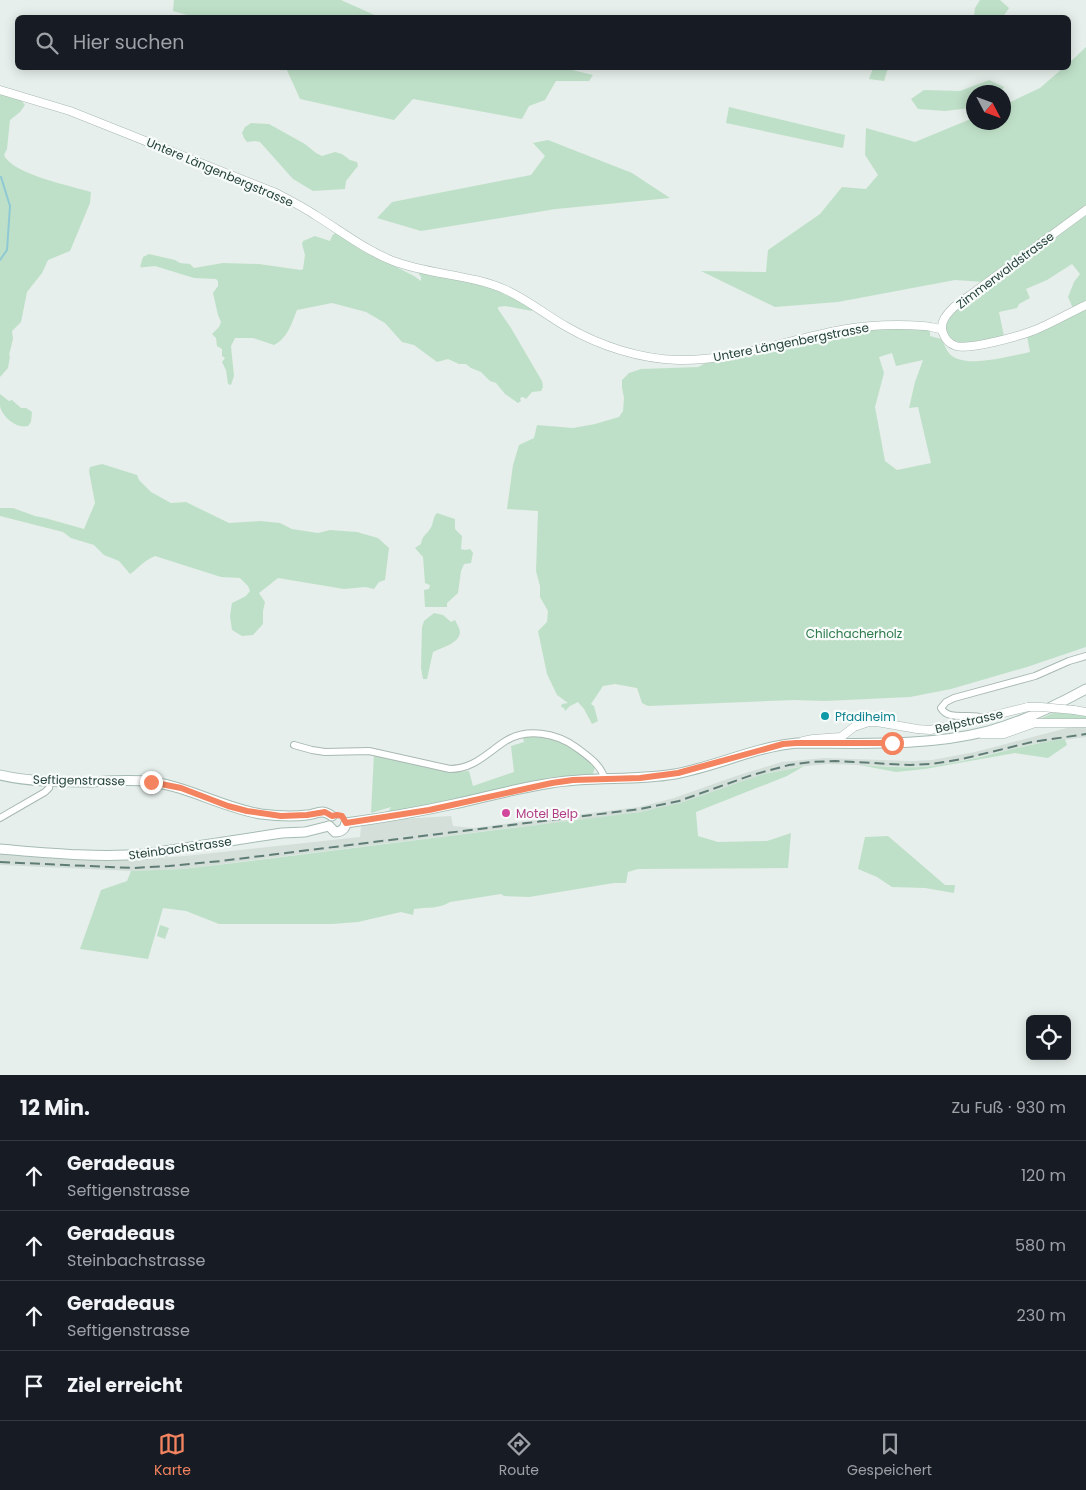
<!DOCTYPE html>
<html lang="de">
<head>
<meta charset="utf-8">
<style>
	body { margin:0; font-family:Poppins,sans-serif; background:#242831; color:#f1f3f6 }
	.controls { position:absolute; right:15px; bottom:15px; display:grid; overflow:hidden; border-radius:8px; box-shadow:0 2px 12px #0003 }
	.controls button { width:45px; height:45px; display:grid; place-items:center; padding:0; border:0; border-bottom:1px solid #363941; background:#171b24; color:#f1f3f6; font:25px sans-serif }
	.compass { position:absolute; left:966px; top:85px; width:45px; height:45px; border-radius:50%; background:#171b24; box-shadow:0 2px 12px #0003; rotate:131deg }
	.stop { position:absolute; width:15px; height:15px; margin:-11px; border:4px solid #f4845f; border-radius:50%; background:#fff }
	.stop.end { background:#f4845f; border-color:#fff; box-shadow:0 1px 5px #0008 }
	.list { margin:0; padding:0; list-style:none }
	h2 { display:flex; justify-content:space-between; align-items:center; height:65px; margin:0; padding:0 20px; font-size:21px }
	h2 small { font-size:16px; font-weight:400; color:#9ea1a6 }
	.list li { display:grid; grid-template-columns:32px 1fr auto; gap:15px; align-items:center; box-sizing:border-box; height:70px; padding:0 20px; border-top:1px solid #363941 }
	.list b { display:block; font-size:19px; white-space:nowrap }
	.list p { margin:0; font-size:16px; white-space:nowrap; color:#9ea1a6 }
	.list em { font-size:16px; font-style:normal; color:#9ea1a6 }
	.icon { flex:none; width:28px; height:28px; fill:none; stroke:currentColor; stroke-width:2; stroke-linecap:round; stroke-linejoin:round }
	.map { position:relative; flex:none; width:1086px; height:1075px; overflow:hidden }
	.search { position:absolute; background:#171b24; box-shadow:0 2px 12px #0003; left:15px; right:15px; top:15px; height:55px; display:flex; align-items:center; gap:12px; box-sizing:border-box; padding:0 18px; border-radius:8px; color:#9ea1a6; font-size:19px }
	.sheet { height:345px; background:#171b24 }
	nav { display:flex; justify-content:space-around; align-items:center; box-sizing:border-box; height:70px; border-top:1px solid #363941; background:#171b24; font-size:14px; color:#9ea1a6 }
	nav a { display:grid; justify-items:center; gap:2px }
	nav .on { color:#f4845f }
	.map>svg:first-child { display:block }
</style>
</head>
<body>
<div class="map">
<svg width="1086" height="1075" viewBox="0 0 1086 1075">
	<rect width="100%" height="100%" fill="#e6efeb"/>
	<path fill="#d4dfda" d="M1086 726V737L1033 744 942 765 910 767 828 764 797 767 760 775 689 800 667 807 627 814 519 827 182 869 131 871 0 865V853L89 859H146L185 856 360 837 361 826 401 819 451 816 453 826 473 828 639 807 674 798 736 776 782 762 824 758 912 761 932 760 975 752 1067 728Z"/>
	<g fill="#bfe0c8" fill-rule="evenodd">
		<path d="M174 0H341L379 17H194L173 11Z"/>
		<path d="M980 0H1000L1009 8 1003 17H974L975 8Z"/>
		<path d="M1086 47V207L984 282 955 280 838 302 775 307 701 271 766 272 768 250 820 214 842 187 866 189 878 175 865 155 866 128 915 142 973 118 974 122H1004V105L1040 88 1063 68H1068L1069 63Z"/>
		<path d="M286 68H564L593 75 589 81H556L545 100 529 106 522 119 413 99 394 120 300 99Z"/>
		<path d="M873 68H888L884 81 869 79Z"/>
		<path d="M989 80 1004 87 1001 92H974L973 107 970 108 945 111 918 109 911 99 924 90 960 91Z"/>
		<path d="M0 93 19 98 25 105 20 112 10 120 7 149 4 155C12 174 71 186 91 192L90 203 70 251 48 260 42 273 27 292 21 322 12 331 13 339 9 355 10 356 8 368 0 377Z"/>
		<path d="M729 107 845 135 843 148 726 123Z"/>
		<path d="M251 123 269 124 305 144 316 153 322 156 335 152 342 154 350 160 357 162 358 166 346 181 345 189 313 191 293 179 260 142 255 141 247 142 244 138 242 133 245 127Z"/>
		<path d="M548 140 632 173 670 198 556 209 421 231 377 218 392 202 531 175 545 156 533 143Z"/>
		<path d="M1086 214V647L1027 667 951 689 910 697 825 701 794 700 648 706 642 703 637 688 615 684 603 686 591 704 594 706 598 721 592 724 584 709 578 702 570 706 565 711 564 708 561 707 562 704 568 703 557 695 547 674 538 631 547 622 548 611 540 597V586L536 571 538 511 507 509 513 465 519 445 534 438 537 425 573 428 595 424 619 417 623 411 624 398 622 387V380L629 373 641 369 698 367 708 362 727 361 827 337 876 329 899 328 927 329 930 332V336L941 339C945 344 946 352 952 356 969 368 1010 356 1030 352L1027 336 1075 313 1068 297 1074 282 1080 274 1072 264 1047 280 1026 289 1030 298 1019 304 1017 308 999 312 1004 336C990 339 951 352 946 331 944 321 951 315 958 308ZM892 353 896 366 923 360 915 382 909 408 918 407 931 463 897 470 885 461 875 407 884 373 879 357Z"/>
		<path d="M336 232 371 254 414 276 421 281V277L417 271C435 276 454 276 472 282 493 288 514 298 533 309L532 311 505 306 498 307V309L511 328 542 381 543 387 541 391 532 392 526 399 523 397 520 398 521 401 518 403 505 394 496 383 490 381 481 372 471 368 466 364H459L448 359 437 362 414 345 402 342 385 323 366 312 332 303 297 310C292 323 287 339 274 345L253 338H235L231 346 234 376 231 385 228 384 226 370 222 362 225 358 222 356V349L217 346 216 338 212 334 219 327 221 322 218 315 213 293 218 286V281L216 279 194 278 155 266C149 266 145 268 140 267L143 257 149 254 175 260 180 263 190 264 194 268 223 263 259 264 301 270 303 269 305 255 302 244 303 241 315 236 330 241 332 236Z"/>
		<path d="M0 394 9 401 12 400 21 408H26L32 412 31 422 28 426C17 429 2 417 0 406 0 402 0 397 0 394Z"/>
		<path d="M102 464 137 475 139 480 151 492 171 503 186 502 229 523 260 521 280 523 292 529 318 533 330 530 357 532 378 538 389 548 385 580 379 582 374 589 365 587 344 589 278 578 259 593 265 602 263 611V624L253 635 242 636 232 630 230 616 232 603 246 596 250 591 248 586 240 578 221 577 155 556C143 561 140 567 130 574L119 561 104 555 94 545 71 538 63 532 0 516V508H13L35 516 45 518 84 529 95 503 89 471 90 467Z"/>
		<path d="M437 513 455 519V529L462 536 461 549 465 550 470 549 473 553 471 563 464 564 461 571 458 593 447 603V607H425L424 590 429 589 430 585 425 583 423 557 415 548 421 544C422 536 426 535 430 529 434 524 432 518 437 513Z"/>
		<path d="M434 613 443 615 451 622 455 620C457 624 460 629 460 632 460 643 441 648 433 652L427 679H423L421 668 422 627 424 621Z"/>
		<path d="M1055 712 1086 715V721L1038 720Z"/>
		<path d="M546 736C564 741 582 752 595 767L593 774 551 777 441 803 388 812 391 807 371 813 374 753 417 762 455 772 469 771 473 786 514 772 511 746 524 742 523 737Z"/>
		<path d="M1065 739 1067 745 1048 758 1015 753 925 769 896 772 859 765C886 767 914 769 940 765 982 759 1023 744 1065 739Z"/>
		<path d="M804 766 787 776 696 812 698 836 718 842 767 841 791 833 788 868 638 869 628 872 626 883H614L529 897 504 896 501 894 450 902C439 909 427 907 414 909L413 915 401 912 358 922 332 924H219L186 911 163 908 148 959 80 949 101 890 127 881 131 871 182 869 242 862 640 812 680 803 760 775Z"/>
		<path d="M888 836 945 885H955L954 893 925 888 892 887 877 877 858 869 865 837Z"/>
		<path d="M160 925 169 928 165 939 157 936Z"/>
	</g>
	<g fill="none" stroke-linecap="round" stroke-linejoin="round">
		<path stroke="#8ec9d4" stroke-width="2" d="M0 260 7 250 10 206 1 177"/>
		<g stroke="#a8b8b2" stroke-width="8">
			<g id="minor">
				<path d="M983 718C970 712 949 722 941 708L946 702 954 698 1035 676 1069 661 1086 656"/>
				<path d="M294 745 312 750 325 752 369 751 450 769C473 769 486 754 504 742 526 727 557 733 577 748 589 757 600 764 605 779"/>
				<path d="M0 818 45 792 49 788 50 782"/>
			</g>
		</g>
		<g stroke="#a8b8b2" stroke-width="9">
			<g id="tertiary">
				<path d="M0 90 70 111 276 193C289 200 303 207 315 215 341 231 365 250 393 261 430 275 470 274 506 290 528 300 546 315 567 327 600 346 640 359 678 360 735 361 786 340 841 330 868 325 896 324 924 326 930 326 936 329 942 329"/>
				<path d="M1086 210 954 307C947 314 939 322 943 333 945 339 950 344 956 346 970 350 1020 336 1035 330 1052 323 1069 313 1086 305"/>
				<path d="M1074 710 1086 712"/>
				<path d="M982 734H1004L1035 723H1086"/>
				<path d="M803 741 813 739 841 737 854 727 869 722H877L917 729 930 730 959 724 1028 707"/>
			</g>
		</g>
		<g stroke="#a4bbb3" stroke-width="11">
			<g id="secondary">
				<path d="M0 775C30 782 60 782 91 782 111 781 132 779 152 782 190 787 223 808 261 814 276 816 292 817 307 815 312 815 317 812 322 812 326 812 329 814 332 816"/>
				<path d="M346 823C382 818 418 812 454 804 486 797 518 788 551 783 592 776 634 781 675 774 717 766 755 747 797 743 860 743 926 747 988 731 1022 722 1055 706 1086 689"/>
				<path d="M329 826 335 832C341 832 345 829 346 823"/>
				<path d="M0 849C48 853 97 858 145 854L282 833 305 832 329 826"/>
			</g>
		</g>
		<use href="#minor" stroke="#fff" stroke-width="6"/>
		<use href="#tertiary" stroke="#fff" stroke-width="8"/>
		<use href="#secondary" stroke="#fff" stroke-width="9"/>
		<path stroke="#5f7d75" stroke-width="2" stroke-dasharray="10 5" stroke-linecap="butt" d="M0 862 133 868 169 866 221 861 640 809 679 801 752 775 789 765 811 762 835 761 910 765 932 764 962 759 1032 742 1086 734"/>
		<g stroke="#a8b8b2" stroke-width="9" stroke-linecap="butt">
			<path id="tertiary-bridge" d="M1028 707H1041L1074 710"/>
		</g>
		<use href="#tertiary-bridge" stroke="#fff" stroke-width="8"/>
	</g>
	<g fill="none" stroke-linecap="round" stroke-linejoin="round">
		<path stroke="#f4845f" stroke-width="6" d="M151 782 181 788 228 806 247 811 281 816 307 815 325 812 332 816 337 815 342 816 346 823 429 810 552 783 573 780 640 778 678 773 783 744 796 743H892"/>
	</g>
	<circle fill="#0f9aa8" stroke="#f7fbf9" stroke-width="2" cx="825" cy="716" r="5"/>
	<circle fill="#d1479c" stroke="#f7fbf9" stroke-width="2" cx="506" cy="813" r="5"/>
	<g text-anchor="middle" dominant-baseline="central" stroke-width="4.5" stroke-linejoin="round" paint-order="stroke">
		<g font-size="12" fill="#24423a" stroke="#f7fbf9">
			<text transform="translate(220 172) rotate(23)">Untere Längenbergstrasse</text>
			<text transform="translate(1005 270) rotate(-37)">Zimmerwaldstrasse</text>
			<text transform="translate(791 342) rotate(-11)">Untere Längenbergstrasse</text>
			<text transform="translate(969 721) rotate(-13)">Belpstrasse</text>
			<text transform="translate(79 780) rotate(1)">Seftigenstrasse</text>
			<text transform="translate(180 848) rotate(-8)">Steinbachstrasse</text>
		</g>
		<g font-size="12" fill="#2d7a4b" stroke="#f7fbf9">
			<text x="854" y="633">Chilchacherholz</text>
		</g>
		<g font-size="12" fill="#0d838f" stroke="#f7fbf9" text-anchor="start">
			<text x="835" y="716">Pfadiheim</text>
		</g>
		<g font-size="12" fill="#b23c85" stroke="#f7fbf9" text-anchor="start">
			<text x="516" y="813">Motel Belp</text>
		</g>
	</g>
</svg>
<div class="controls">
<button><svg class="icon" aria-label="locate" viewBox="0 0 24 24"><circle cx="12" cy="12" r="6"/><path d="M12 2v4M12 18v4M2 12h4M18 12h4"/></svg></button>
</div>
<svg class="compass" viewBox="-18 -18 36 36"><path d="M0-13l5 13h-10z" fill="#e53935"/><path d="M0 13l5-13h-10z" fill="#9ea1a6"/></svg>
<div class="stop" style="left:892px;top:743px"></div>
<div class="stop end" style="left:151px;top:782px"></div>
<div class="search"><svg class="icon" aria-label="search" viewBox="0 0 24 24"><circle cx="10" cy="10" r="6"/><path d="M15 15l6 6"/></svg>Hier suchen</div>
</div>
<section class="sheet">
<h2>12 Min.<small>Zu Fuß · 930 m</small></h2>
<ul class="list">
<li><svg class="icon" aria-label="ahead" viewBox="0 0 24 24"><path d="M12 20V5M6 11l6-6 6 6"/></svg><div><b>Geradeaus</b><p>Seftigenstrasse</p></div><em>120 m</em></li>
<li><svg class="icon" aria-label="ahead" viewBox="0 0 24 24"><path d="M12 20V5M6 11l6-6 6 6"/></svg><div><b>Geradeaus</b><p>Steinbachstrasse</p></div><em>580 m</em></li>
<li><svg class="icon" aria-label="ahead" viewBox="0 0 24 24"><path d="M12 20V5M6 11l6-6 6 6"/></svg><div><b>Geradeaus</b><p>Seftigenstrasse</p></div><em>230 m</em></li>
<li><svg class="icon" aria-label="arrive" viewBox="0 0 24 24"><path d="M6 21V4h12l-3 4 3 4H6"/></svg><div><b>Ziel erreicht</b></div></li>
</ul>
</section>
<nav>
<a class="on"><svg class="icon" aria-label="map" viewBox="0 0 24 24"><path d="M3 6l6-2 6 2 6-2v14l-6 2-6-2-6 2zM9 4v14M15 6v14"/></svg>Karte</a>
<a><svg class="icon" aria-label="directions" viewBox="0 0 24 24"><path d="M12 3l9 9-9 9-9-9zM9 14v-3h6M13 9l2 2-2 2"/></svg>Route</a>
<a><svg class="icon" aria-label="saved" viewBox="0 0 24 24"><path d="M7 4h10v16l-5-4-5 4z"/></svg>Gespeichert</a>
</nav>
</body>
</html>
